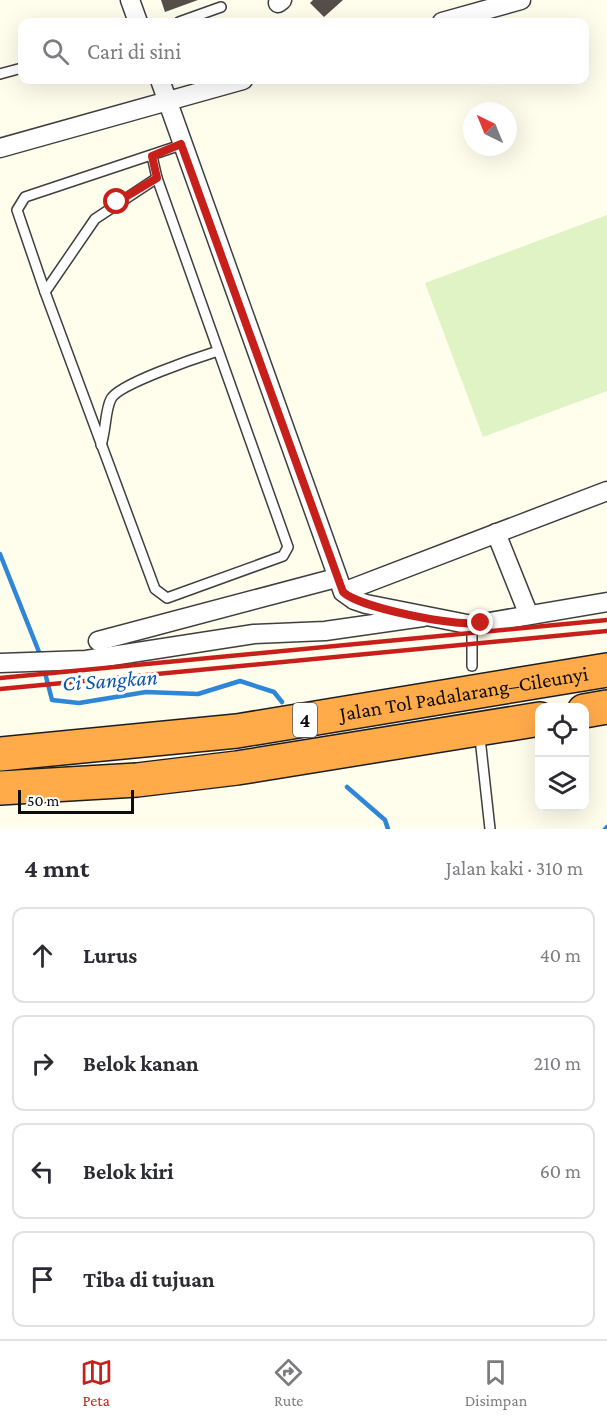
<!DOCTYPE html>
<html lang="id">
<head>
<meta charset="utf-8">
<style>
	body { margin:0; font-family:"Crimson Pro",serif; background:#f7f7f7; color:#2b2b33 }
	.controls { position:absolute; right:18px; bottom:18px; display:grid; overflow:hidden; border-radius:12px; box-shadow:0 6px 24px #0002 }
	.controls button { width:54px; height:54px; display:grid; place-items:center; padding:0; border:0; border-bottom:2px solid #e1e1e2; background:#fff; color:#2b2b33; font:30px sans-serif }
	.compass { position:absolute; left:463px; top:102px; width:54px; height:54px; border-radius:50%; background:#fff; box-shadow:0 6px 24px #0002; rotate:317deg }
	.scale { position:absolute; left:18px; bottom:15px; width:116px; box-sizing:border-box; padding-left:6px; border:3px solid #0c0c0c; border-top:0; font-size:16px; line-height:21px; white-space:nowrap; color:#0c0c0c; -webkit-text-stroke:4px #fff; paint-order:stroke }
	.stop { position:absolute; width:18px; height:18px; margin:-14px; border:4px solid #c71f1a; border-radius:50%; background:#fff }
	.stop.end { background:#c71f1a; border-color:#fff; box-shadow:0 2px 6px #0008 }
	.list { margin:0; padding:0; list-style:none }
	h2 { display:flex; justify-content:space-between; align-items:center; height:78px; margin:0; padding:0 24px; font-size:26px }
	h2 small { font-size:20px; font-weight:400; color:#7c7c81 }
	.list li { display:grid; grid-template-columns:39px 1fr auto; gap:18px; align-items:center; box-sizing:border-box; height:96px; margin:0 12px 12px; padding:0 12px; border:2px solid #e1e1e2; border-radius:12px }
	.list b { display:block; font-size:22px; white-space:nowrap }
	.list em { font-size:20px; font-style:normal; color:#7c7c81 }
	.icon { flex:none; width:33px; height:33px; fill:none; stroke:currentColor; stroke-width:2; stroke-linecap:round; stroke-linejoin:round }
	.map { position:relative; flex:none; width:607px; height:829px; overflow:hidden }
	.search { position:absolute; background:#fff; box-shadow:0 6px 24px #0002; left:18px; right:18px; top:18px; height:66px; display:flex; align-items:center; gap:15px; box-sizing:border-box; padding:0 21px; border-radius:12px; color:#7c7c81; font-size:22px }
	.sheet { height:510px; background:#fff }
	nav { display:flex; justify-content:space-around; align-items:center; box-sizing:border-box; height:84px; border-top:2px solid #e1e1e2; background:#fff; font-size:16px; color:#7c7c81 }
	nav a { display:grid; justify-items:center; gap:3px }
	nav .on { color:#c71f1a }
	.map>svg:first-child { display:block }
</style>
</head>
<body>
<div class="map">
<svg width="607" height="829" viewBox="0 0 607 829">
	<rect width="100%" height="100%" fill="#fffdec"/>
	<path fill="#dff3c5" d="M607 215V391L483 437 425 283Z"/>
	<g fill="none" stroke-linecap="round" stroke-linejoin="round">
		<g stroke="#2d86d8" stroke-width="4.5">
			<path d="M0 554 41 657"/>
			<path d="M43 665 52 700 79 703 146 692 198 694 240 681 274 692 282 702"/>
			<path d="M347 787 385 820 388 829"/>
			<path d="M605 829 607 827"/>
		</g>
	</g>
	<g fill="#564e48">
		<path d="M161 0H198L165 12Z"/>
		<path d="M313 0H343L324 17 310 3Z"/>
	</g>
	<g fill="none" stroke-linecap="round" stroke-linejoin="round">
		<g stroke="#3f3f3f" stroke-width="12">
			<g id="service">
				<path d="M179 22 221 7"/>
				<path d="M0 74 22 68"/>
				<path d="M152 156 157 178 288 547 283 556 167 598 155 589 45 292 17 210 25 197 181 145"/>
				<path d="M45 292 95 219 157 178"/>
				<path d="M101 445C106 431 105 410 111 399 118 384 199 357 218 351"/>
				<path d="M472 625V666"/>
				<path d="M480 738 490 829"/>
			</g>
		</g>
		<g stroke="#3f3f3f" stroke-width="21">
			<g id="minor">
				<path d="M130 0 138 22"/>
				<path d="M278 3 282 0"/>
				<path d="M442 22 521 0"/>
				<path d="M160 80 343 592 607 491"/>
				<path d="M0 148 243 80"/>
				<path d="M496 533 528 613"/>
				<path d="M343 592 354 600 366 604 472 625 607 602"/>
				<path d="M98 641 336 578"/>
				<path d="M0 663 86 660 254 634 325 631 423 617"/>
			</g>
		</g>
		<g stroke="#1d1d1d" stroke-width="36">
			<g id="motorway">
				<path d="M584 711 607 707"/>
				<path id="s1" d="M0 754 237 731 607 670"/>
				<path d="M0 788 137 780 237 768 540 719"/>
			</g>
		</g>
		<use href="#service" stroke="#fff" stroke-width="9"/>
		<use href="#minor" stroke="#fff" stroke-width="18"/>
		<use href="#motorway" stroke="#ffab4a" stroke-width="33"/>
		<g stroke="#c71f1a" stroke-width="4.5">
			<path d="M0 678 607 620"/>
			<path d="M0 689 607 631"/>
		</g>
	</g>
	<g fill="none" stroke-linecap="round" stroke-linejoin="round">
		<path stroke="#c71f1a" stroke-width="8" d="M117 202 157 178 152 156 181 144 343 592C360 608 457 627 481 623"/>
	</g>
	<g text-anchor="middle" dominant-baseline="central" stroke-width="6" stroke-linejoin="round" paint-order="stroke">
		<rect fill="#fff" stroke="#555" stroke-width="1.5" x="293" y="703" width="24" height="34" rx="4.5"/>
		<g font-size="20" font-weight="bold" fill="#0c0c0c">
			<text x="305" y="720">4</text>
		</g>
		<g font-size="21" fill="#0c0c0c" stroke="#fff">
			<text stroke="none"><textPath href="#s1" startOffset="468">Jalan Tol Padalarang–Cileunyi</textPath></text>
		</g>
		<g font-size="22" font-style="italic" fill="#0c57a8" stroke="#fff">
			<text transform="translate(110 680) rotate(-4)">Ci Sangkan</text>
		</g>
	</g>
</svg>
<div class="controls">
<button><svg class="icon" aria-label="locate" viewBox="0 0 24 24"><circle cx="12" cy="12" r="6"/><path d="M12 2v4M12 18v4M2 12h4M18 12h4"/></svg></button>
<button><svg class="icon" aria-label="layers" viewBox="0 0 24 24"><path d="M12 4l9 5-9 5-9-5zM3 14l9 5 9-5"/></svg></button>
</div>
<svg class="compass" viewBox="-18 -18 36 36"><path d="M0-13l5 13h-10z" fill="#e53935"/><path d="M0 13l5-13h-10z" fill="#7c7c81"/></svg>
<div class="scale">50 m</div>
<div class="stop" style="left:117px;top:202px"></div>
<div class="stop end" style="left:481px;top:623px"></div>
<div class="search"><svg class="icon" aria-label="search" viewBox="0 0 24 24"><circle cx="10" cy="10" r="6"/><path d="M15 15l6 6"/></svg>Cari di sini</div>
</div>
<section class="sheet">
<h2>4 mnt<small>Jalan kaki · 310 m</small></h2>
<ul class="list">
<li><svg class="icon" aria-label="ahead" viewBox="0 0 24 24"><path d="M12 20V5M6 11l6-6 6 6"/></svg><div><b>Lurus</b></div><em>40 m</em></li>
<li><svg class="icon" aria-label="right" viewBox="0 0 24 24"><path d="M7 20v-9h11M14 6l5 5-5 5"/></svg><div><b>Belok kanan</b></div><em>210 m</em></li>
<li><svg class="icon" aria-label="left" viewBox="0 0 24 24"><path d="M17 20v-9H6M10 6l-5 5 5 5"/></svg><div><b>Belok kiri</b></div><em>60 m</em></li>
<li><svg class="icon" aria-label="arrive" viewBox="0 0 24 24"><path d="M6 21V4h12l-3 4 3 4H6"/></svg><div><b>Tiba di tujuan</b></div></li>
</ul>
</section>
<nav>
<a class="on"><svg class="icon" aria-label="map" viewBox="0 0 24 24"><path d="M3 6l6-2 6 2 6-2v14l-6 2-6-2-6 2zM9 4v14M15 6v14"/></svg>Peta</a>
<a><svg class="icon" aria-label="directions" viewBox="0 0 24 24"><path d="M12 3l9 9-9 9-9-9zM9 14v-3h6M13 9l2 2-2 2"/></svg>Rute</a>
<a><svg class="icon" aria-label="saved" viewBox="0 0 24 24"><path d="M7 4h10v16l-5-4-5 4z"/></svg>Disimpan</a>
</nav>
</body>
</html>
